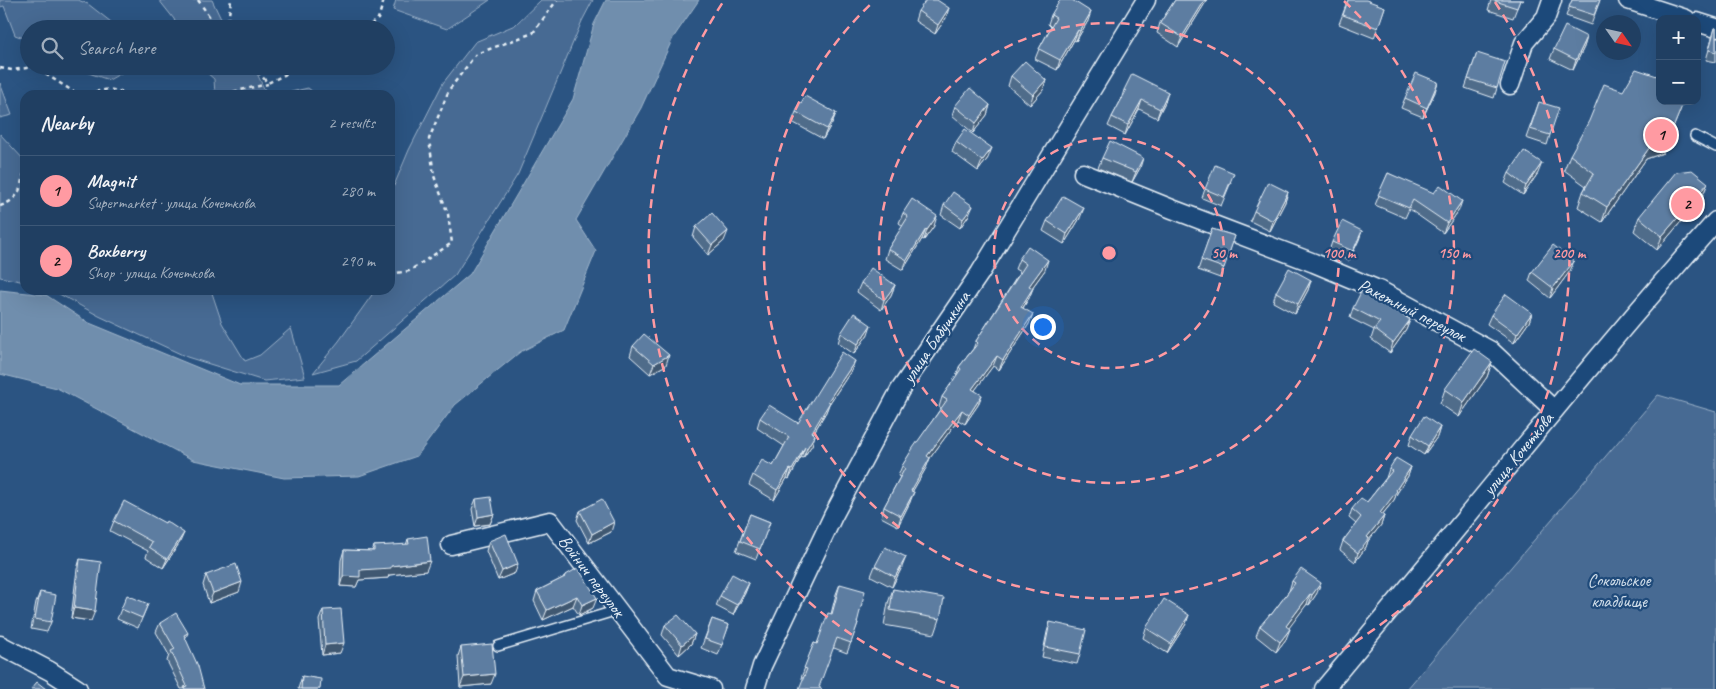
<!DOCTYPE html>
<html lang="en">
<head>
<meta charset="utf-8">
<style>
	body { margin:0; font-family:Caveat,sans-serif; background:#284668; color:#f1f3f6 }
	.controls { position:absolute; right:15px; top:15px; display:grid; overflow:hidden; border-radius:10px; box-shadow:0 5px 20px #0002 }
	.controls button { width:45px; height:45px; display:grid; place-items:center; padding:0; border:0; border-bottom:1px solid #3d5877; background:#203f62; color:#f1f3f6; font:25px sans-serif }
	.compass { position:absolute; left:1596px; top:15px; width:45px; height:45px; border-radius:50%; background:#203f62; box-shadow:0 5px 20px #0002; rotate:124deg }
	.you { position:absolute; left:1042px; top:326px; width:18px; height:18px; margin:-12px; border:4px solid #fff; border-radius:50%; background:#1a73e8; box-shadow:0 0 0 8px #1a73e833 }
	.badge { display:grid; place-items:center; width:32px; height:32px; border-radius:50%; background:#ff9aa2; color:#111; font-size:16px; font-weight:700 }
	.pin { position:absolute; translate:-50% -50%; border:2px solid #fff; box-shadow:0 1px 5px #0006 }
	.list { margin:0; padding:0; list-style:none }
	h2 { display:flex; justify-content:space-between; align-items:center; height:65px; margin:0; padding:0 20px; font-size:21px }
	h2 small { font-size:16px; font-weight:400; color:#a2afbe }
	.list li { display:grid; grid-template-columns:32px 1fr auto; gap:15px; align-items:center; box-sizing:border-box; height:70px; padding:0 20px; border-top:1px solid #3d5877 }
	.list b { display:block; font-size:19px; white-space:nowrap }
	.list p { margin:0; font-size:16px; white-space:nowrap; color:#a2afbe }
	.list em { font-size:16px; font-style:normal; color:#a2afbe }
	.icon { flex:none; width:28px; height:28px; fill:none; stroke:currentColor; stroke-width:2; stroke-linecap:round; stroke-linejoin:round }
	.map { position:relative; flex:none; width:1716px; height:689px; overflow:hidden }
	.search { position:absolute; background:#203f62; box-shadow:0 5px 20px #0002; left:20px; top:20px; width:375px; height:55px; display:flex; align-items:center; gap:12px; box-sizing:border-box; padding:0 18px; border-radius:28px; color:#a2afbe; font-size:19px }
	.panel { position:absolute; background:#203f62; box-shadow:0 5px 20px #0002; left:20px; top:90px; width:375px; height:205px; border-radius:15px }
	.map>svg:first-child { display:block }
</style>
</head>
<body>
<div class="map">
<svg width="1716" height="689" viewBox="0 0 1716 689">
	<rect width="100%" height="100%" fill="#2b5482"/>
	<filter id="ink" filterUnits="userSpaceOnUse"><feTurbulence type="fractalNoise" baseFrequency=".02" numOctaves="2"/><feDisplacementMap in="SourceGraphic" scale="10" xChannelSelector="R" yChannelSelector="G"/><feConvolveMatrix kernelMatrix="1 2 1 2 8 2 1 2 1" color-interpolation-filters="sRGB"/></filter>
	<g filter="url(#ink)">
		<g fill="#476b93" stroke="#98aec6">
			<path d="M0 0H78L88 4 120 29H29V40L15 35 4 6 0 7Z"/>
			<path d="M159 0H212L221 19 253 25 301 22 299 29H178L174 19Z"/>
			<path d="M396 0H490L447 29 393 10Z"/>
			<path d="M541 0H593L582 21 518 174 455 275 356 361 313 373 339 341 374 292 368 290H390V188H393L409 150 443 83 475 42 515 25Z"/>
			<path d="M75 66H131L132 67 109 80 80 70Z"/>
			<path d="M199 66H262L255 69 267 95H215L214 79Z"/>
			<path d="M0 83 12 115 0 118Z"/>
			<path d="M308 88 317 95H278Z"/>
			<path d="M0 134 25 161V282L0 277Z"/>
			<path d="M52 290H211L222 323 245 361 260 355 291 328 305 377 264 381 187 357 99 316Z"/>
			<path d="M1658 395 1716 412V689H1407Z"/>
		</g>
		<path fill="#708ead" stroke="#a0b6cb" d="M606 0H699L673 38 641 108 576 220 596 251 564 330 520 352 455 405 417 456 359 476 284 478 193 460 57 388 0 374V290L46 295 87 322 240 385H339L470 274 573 99 594 24Z"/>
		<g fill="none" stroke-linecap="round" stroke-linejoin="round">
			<g stroke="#e8f1f8" stroke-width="12">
				<g id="lane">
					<path d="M1695 136 1716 147"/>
					<path d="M498 646 618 610"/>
				</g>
			</g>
			<g stroke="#e8f1f8" stroke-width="21">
				<g id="street">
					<path d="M1628 0 1686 19"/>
					<path d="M1697 22 1716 28"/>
					<path d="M1510 85 1524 43 1546 17 1552 0"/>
					<path d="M1083 173 1172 209 1314 263 1381 291 1491 351 1554 410"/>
					<path d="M451 545 550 521 668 676 711 689"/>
					<path d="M0 645 50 671 78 689"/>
					<path d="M755 689 762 666 833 516 900 390 980 273 1146 0"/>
					<path d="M1324 689C1455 533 1581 373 1716 221"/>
				</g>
			</g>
			<g stroke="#e8f1f8" stroke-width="2.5" stroke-dasharray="4 4" stroke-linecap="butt">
				<path d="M198 0 218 29"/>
				<path d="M227 29 231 0"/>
				<path d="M364 29 378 19 384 0"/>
				<path d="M252 66 268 83 302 66"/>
				<path d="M0 68 12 70 34 67 79 95 109 89 132 95"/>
				<path d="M218 95 268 84"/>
				<path d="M0 206C10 203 19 196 21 185 22 180 22 177 25 173"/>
				<path d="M390 274 409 271 452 243 448 214 434 176 429 139 449 90 476 54 533 33 557 0"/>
			</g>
			<use href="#lane" stroke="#1f4a7a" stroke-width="9"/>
			<use href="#street" stroke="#1f4a7a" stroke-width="18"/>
		</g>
		<g fill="#506c8a" stroke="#e8f1f8">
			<path d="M1175 0H1207L1178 47 1157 33 1160 23Z"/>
			<path d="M1348 0 1385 7 1374 38 1339 24Z"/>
			<path d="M1491 0H1524L1523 1 1520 0 1513 18 1488 10Z"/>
			<path d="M1572 0H1600L1591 25 1566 16Z"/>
			<path d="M918 11 946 18 935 34 915 21Z"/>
			<path d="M1051 15 1088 21 1076 41 1074 40 1057 70 1035 59 1039 49 1051 27 1048 24Z"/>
			<path d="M1715 28H1716V62L1706 60Z"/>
			<path d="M1587 37 1584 47 1573 70 1550 59 1554 49Z"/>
			<path d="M1477 53 1497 88 1494 98 1465 88Z"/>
			<path d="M1011 76 1046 80 1043 90 1030 105 1008 86Z"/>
			<path d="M1124 90 1168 92 1165 102 1157 118 1139 109 1125 135 1108 126 1112 117 1121 100Z"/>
			<path d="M1435 92 1423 117 1401 108 1405 98Z"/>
			<path d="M1539 102 1550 135 1547 145 1526 138Z"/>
			<path d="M990 105 987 115 973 133 952 115 955 106Z"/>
			<path d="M796 112 836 113 832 123 823 139 792 122Z"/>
			<path d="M956 142 988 158 978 171 952 152Z"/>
			<path d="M1663 153 1646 159 1602 222 1578 207 1583 192 1586 186 1564 170 1570 155Z"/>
			<path d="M1102 158 1140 168 1132 182 1098 168Z"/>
			<path d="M1388 173 1459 210 1443 233 1409 209 1405 218 1375 205Z"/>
			<path d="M1509 173H1538L1523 195 1505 183Z"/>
			<path d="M1231 182 1221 206 1202 198 1205 189Z"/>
			<path d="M1708 183 1702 197 1657 250 1634 231 1639 217Z"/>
			<path d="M1288 192 1285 202 1270 231 1250 221 1254 211Z"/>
			<path d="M944 205 969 215 960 228 941 215Z"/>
			<path d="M903 213 934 226 924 240 922 239 903 270 885 259 888 249 903 226 899 223Z"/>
			<path d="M1080 218 1064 244 1043 231 1047 221Z"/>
			<path d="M696 227 724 241 708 255 693 237Z"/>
			<path d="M1212 229 1235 236 1220 278 1198 270Z"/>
			<path d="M1362 231 1349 261 1329 251 1332 242Z"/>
			<path d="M1019 259 1045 270 1032 288H1033L1029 298 1023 308 1029 324 999 370 993 366 975 390 978 405 965 424 958 420 930 458 926 468 912 492 910 502 898 526 881 517 884 507 900 477 898 476 902 466 941 408 939 407 942 397 956 377 959 367 973 349 976 341 1020 272 1015 269Z"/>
			<path d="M1570 271 1550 298 1529 281 1532 272Z"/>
			<path d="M1311 280 1308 290 1295 314 1273 302 1276 292Z"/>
			<path d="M861 283 895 285 891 295 881 310 857 292Z"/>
			<path d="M1353 308 1410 320 1406 330 1390 353 1371 339 1374 330 1350 318Z"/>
			<path d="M1532 313 1529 322 1514 343 1487 324 1491 315Z"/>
			<path d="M841 333 868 334 854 354 838 343Z"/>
			<path d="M633 346 666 365 650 374 630 356Z"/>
			<path d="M1492 362 1487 377 1459 417 1440 404 1445 389Z"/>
			<path d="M851 371 829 404 826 412 813 434 815 435 812 445 803 458 801 457 789 479 787 478 774 500 749 485 753 475 773 466 784 446 757 428 760 418 798 423Z"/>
			<path d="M1440 427 1437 437 1424 455 1409 445 1412 435Z"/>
			<path d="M1411 467 1408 476 1397 493 1394 500 1382 515 1384 516 1381 525 1368 541 1366 547 1355 562 1340 550 1343 541 1356 524 1349 518 1352 509 1367 502 1386 478 1389 469Z"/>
			<path d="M476 499 494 514 490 524 475 526 472 509Z"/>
			<path d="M580 511 611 532 589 543 577 520Z"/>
			<path d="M750 514 770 522 756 559 736 551Z"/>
			<path d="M114 521 165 523 180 542 163 568 146 557 148 551 110 531Z"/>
			<path d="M408 539 426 571 389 575 388 578 359 580 356 587 340 586 341 560 344 550 372 551 374 546 406 545Z"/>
			<path d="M489 541 515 573 498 580 486 551Z"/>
			<path d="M80 559 91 621 71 618 77 569Z"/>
			<path d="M875 566 902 567 892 587 871 576Z"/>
			<path d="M206 575 239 592 209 603 203 585Z"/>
			<path d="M564 576 593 608 579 615 573 606 543 620 534 601 537 591 563 578Z"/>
			<path d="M1292 581 1317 593 1309 605 1307 604 1288 628 1286 639 1276 652 1256 636 1260 626 1271 615 1289 591Z"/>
			<path d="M749 583 745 593 733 615 716 606 720 596Z"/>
			<path d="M840 584 857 623H858L847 653 834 648 803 678H801L814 643 817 644 831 614 836 594Z"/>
			<path d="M893 589 940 619 935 634 884 625 888 603Z"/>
			<path d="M40 592 51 622 47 632 31 629 36 602Z"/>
			<path d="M148 604 138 628 117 619 121 609Z"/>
			<path d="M323 610 340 653 322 655 319 620Z"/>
			<path d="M712 619 729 625 718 655 701 648Z"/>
			<path d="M1050 622 1080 654 1077 664 1042 657 1047 632Z"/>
			<path d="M160 623 188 633 185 639 204 689H181L167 661 169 655 156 632Z"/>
			<path d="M1186 624 1167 653 1143 638 1146 628Z"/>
			<path d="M665 625 695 634 691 644 679 655 662 635Z"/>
			<path d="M461 647 491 684 460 687 458 656Z"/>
			<path d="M302 676 320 689H298Z"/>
		</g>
		<g fill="#415871" stroke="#e8f1f8">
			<path d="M1205 0H1207L1178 47 1182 37Z"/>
			<path d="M949 8 946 18 935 34 938 25Z"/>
			<path d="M1091 12 1088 21 1076 41 1080 31Z"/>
			<path d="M1078 30 1074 40 1057 70 1060 60Z"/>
			<path d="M1587 37 1584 47 1573 70 1576 60Z"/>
			<path d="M1046 80 1043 90 1030 105 1033 95Z"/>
			<path d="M1438 82 1435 92 1423 117 1427 108Z"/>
			<path d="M1168 92 1165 102 1157 118 1160 109Z"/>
			<path d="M1142 100 1139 109 1125 135 1128 125Z"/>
			<path d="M1684 101 1663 153 1646 159 1602 222 1607 207 1652 144Z"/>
			<path d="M990 105 987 115 973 133 976 123Z"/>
			<path d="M836 113 832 123 823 139 827 129Z"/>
			<path d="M992 148 988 158 978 171 982 161Z"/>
			<path d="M1143 158 1140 168 1132 182 1136 172Z"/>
			<path d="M1542 163 1538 173 1523 195 1526 186Z"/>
			<path d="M1708 183 1702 197 1657 250 1662 236Z"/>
			<path d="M1288 192 1285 202 1270 231 1273 221Z"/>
			<path d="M1462 201 1459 210 1443 233 1447 223Z"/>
			<path d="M973 206 969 215 960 228 963 219Z"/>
			<path d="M1084 208 1080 218 1064 244 1067 234Z"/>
			<path d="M937 216 934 226 924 240 927 230Z"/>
			<path d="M926 229 922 239 903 270 907 260Z"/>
			<path d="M728 231 724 241 708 255 712 245Z"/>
			<path d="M1362 231 1359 240 1349 261 1353 251Z"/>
			<path d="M1048 260 1045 270 1026 296 1029 286Z"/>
			<path d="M1574 261 1570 271 1550 298 1553 288Z"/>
			<path d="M1311 280 1308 290 1295 314 1298 304Z"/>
			<path d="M895 285 891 295 881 310 884 300Z"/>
			<path d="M1033 288 1029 298 1017 317 1021 307Z"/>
			<path d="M1532 313 1529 322 1514 343 1517 334Z"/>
			<path d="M1033 314 1029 324 999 370 1003 360Z"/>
			<path d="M1410 320 1406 330 1390 353 1393 343Z"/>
			<path d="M871 325 868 334 854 354 858 344Z"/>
			<path d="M669 355 666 365 650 374 654 364Z"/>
			<path d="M997 356 993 366 969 398 972 389Z"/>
			<path d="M855 361 851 371 829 404 826 412 808 442 812 432 828 401Z"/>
			<path d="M1492 362 1487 377 1459 417 1464 402Z"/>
			<path d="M982 395 978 405 965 424 969 415Z"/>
			<path d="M962 410 958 420 930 458 926 468 907 501 911 491 927 456Z"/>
			<path d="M1440 427 1437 437 1424 455 1428 446Z"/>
			<path d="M815 435 812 445 803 458 807 448Z"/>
			<path d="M805 447 801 457 789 479 792 470Z"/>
			<path d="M1411 467 1408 476 1397 493 1394 500 1376 522 1380 513 1396 490Z"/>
			<path d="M790 469 787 478 774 500 777 490Z"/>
			<path d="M914 492 910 502 898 526 901 516Z"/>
			<path d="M494 514 490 524 475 526 478 517Z"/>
			<path d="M1384 516 1381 525 1368 541 1366 547 1355 562 1358 553 1367 537Z"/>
			<path d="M614 522 611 532 589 543 592 534Z"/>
			<path d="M184 533 180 542 163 568 167 559Z"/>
			<path d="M906 557 902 567 892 587 895 577Z"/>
			<path d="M430 561 426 571 389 575 388 578 359 580 356 587 340 586 343 576 360 570Z"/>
			<path d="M518 564 515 573 498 580 502 571Z"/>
			<path d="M242 582 239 592 209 603 213 593Z"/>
			<path d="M749 583 745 593 733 615 737 605Z"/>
			<path d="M1321 583 1317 593 1309 605 1312 595Z"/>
			<path d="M1310 594 1307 604 1283 636 1286 626Z"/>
			<path d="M577 596 573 606 543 620 547 610Z"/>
			<path d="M597 598 593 608 579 615 582 605Z"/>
			<path d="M74 608 95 611 91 621 71 618Z"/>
			<path d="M1189 615 1186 624 1167 653 1171 644Z"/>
			<path d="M1290 629 1286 639 1276 652 1280 642Z"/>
			<path d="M695 634 691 644 679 655 682 645Z"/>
			<path d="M344 643 340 653 322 655 325 645Z"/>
			<path d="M495 674 491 684 460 687 464 677Z"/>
		</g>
		<g fill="#5d7da1" stroke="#e8f1f8">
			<path d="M926 0H937L949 8 938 25 918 11Z"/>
			<path d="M1060 0H1072L1091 12 1080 31 1078 30 1060 60 1039 49 1056 18 1051 15Z"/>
			<path d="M1175 0H1205L1182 37 1160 23Z"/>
			<path d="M1348 0H1366L1385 7 1378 28 1343 15Z"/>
			<path d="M1492 0H1520L1517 8Z"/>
			<path d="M1572 0H1600L1594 15 1569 7Z"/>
			<path d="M1565 26 1587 37 1576 60 1554 49Z"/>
			<path d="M1715 28H1716V52L1709 50Z"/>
			<path d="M1477 53 1505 62 1497 88 1468 79Z"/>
			<path d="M1025 61 1046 80 1033 95 1011 76Z"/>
			<path d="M1636 69 1660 77V101H1684L1669 138 1652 144 1607 207 1583 192 1594 173 1570 155 1589 121 1604 84 1623 91Z"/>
			<path d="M1416 73 1438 82 1427 108 1405 98Z"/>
			<path d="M1132 74 1168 92 1160 109 1142 100 1128 125 1112 117 1126 91 1124 90Z"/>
			<path d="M970 88 990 105 976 123 955 106Z"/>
			<path d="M805 96 836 113 827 129 796 112Z"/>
			<path d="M1539 102 1559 108 1550 135 1530 129Z"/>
			<path d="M965 129 992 148 982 161 956 142Z"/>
			<path d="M1110 141 1143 158 1136 172 1102 158Z"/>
			<path d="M1524 151 1542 163 1526 186 1509 173Z"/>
			<path d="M1215 165 1234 173 1224 197 1205 189Z"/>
			<path d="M1692 170 1708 183 1662 236 1639 217 1676 172Z"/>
			<path d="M1388 173 1434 193 1440 185 1462 201 1447 223 1413 200 1409 208 1378 195Z"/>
			<path d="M1268 182 1288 192 1273 221 1254 211Z"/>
			<path d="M953 192 973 206 963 219 944 205Z"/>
			<path d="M1063 196 1084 208 1067 234 1047 221Z"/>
			<path d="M912 199 937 216 927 230 926 229 907 260 888 249 908 217 903 213Z"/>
			<path d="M712 213 728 231 712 245 696 227Z"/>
			<path d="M1342 221 1362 231 1353 251 1332 242Z"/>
			<path d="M1212 229 1235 236 1224 268 1201 260Z"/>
			<path d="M1553 245 1574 261 1553 288 1532 272Z"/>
			<path d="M1028 246 1048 260 1029 286 1033 288 1021 307 1033 314 1003 360 997 356 972 389 982 395 969 415 962 410 927 456 930 458 911 491 914 492 901 516 884 507 905 468 902 466 913 448 947 400 942 397 961 369 959 367 978 343 976 341 1026 264 1019 259Z"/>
			<path d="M871 268 895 285 884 300 861 283Z"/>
			<path d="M1289 268 1311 280 1298 304 1276 292Z"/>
			<path d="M1362 290 1386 302 1410 320 1393 343 1374 329 1380 322 1353 308Z"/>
			<path d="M1506 294 1532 313 1517 334 1491 315Z"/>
			<path d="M854 313 871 325 858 344 841 333Z"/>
			<path d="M644 334 669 355 654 364 633 346Z"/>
			<path d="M1474 349 1492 362 1464 402 1445 389Z"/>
			<path d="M842 352 855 361 828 401 830 402 812 432 815 435 807 448 805 447 792 470 790 469 777 490 753 475 762 460 773 466 789 437 760 418 769 405 798 423Z"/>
			<path d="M1424 416 1440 427 1428 446 1412 435Z"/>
			<path d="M1396 458 1411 467 1396 490 1397 491 1380 513 1384 516 1367 537 1369 538 1358 553 1343 541 1361 517 1352 509 1361 498 1367 502 1392 471 1389 469Z"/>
			<path d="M491 497 494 514 478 517 476 499Z"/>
			<path d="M602 499 614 522 592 534 580 511Z"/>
			<path d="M124 501 165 523 166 521 184 533 167 559 149 547 152 542 114 521Z"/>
			<path d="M750 514 770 522 760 549 740 541Z"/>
			<path d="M506 534 518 564 502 571 489 541Z"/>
			<path d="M427 536 430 561 391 566V568L360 570V577L343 576 344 550 374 551V546L409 544 408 539Z"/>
			<path d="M885 547 906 557 895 577 875 566Z"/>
			<path d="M80 559 101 562 95 611 74 608Z"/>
			<path d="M236 564 242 582 213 593 206 575Z"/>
			<path d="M578 568 597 598 582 605 577 596 547 610 537 591 565 577 564 576Z"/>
			<path d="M1301 569 1321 583 1312 595 1310 594 1286 626 1290 629 1280 642 1260 626 1270 614 1271 615 1295 583 1292 581Z"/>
			<path d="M732 574 749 583 737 605 720 596Z"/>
			<path d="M840 584 865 591 857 623H858L851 643 837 638 819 687 822 689H799L807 669 804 668 814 643 817 644 828 613 832 614Z"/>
			<path d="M893 589 944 598 940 619 890 610Z"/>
			<path d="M40 592 56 595 51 622 35 619Z"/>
			<path d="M127 595 148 604 142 618 121 609Z"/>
			<path d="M1164 599 1189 615 1171 644 1146 628Z"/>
			<path d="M341 609 344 643 325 645 323 610Z"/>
			<path d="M176 613 188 633 184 635 198 666 204 689H185L184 687 187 686 171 651 175 649 160 623Z"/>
			<path d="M678 615 695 634 682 645 665 625Z"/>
			<path d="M712 619 729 625 722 645 705 639Z"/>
			<path d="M1050 622 1086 630 1080 654 1045 647Z"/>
			<path d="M492 644 495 674 464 677 461 647Z"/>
			<path d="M302 676 321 679 320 689H301Z"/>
			<path d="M37 682 46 689H31Z"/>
		</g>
	</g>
	<g fill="none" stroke="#ff9aa2" stroke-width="2.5" stroke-dasharray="9 6">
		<circle cx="1109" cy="253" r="115"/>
		<circle cx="1109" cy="253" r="230"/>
		<path d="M1344 1A345 345 0 1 1 874 1"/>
		<path d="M959 688A460 460 0 0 1 723 2M1495 2A460 460 0 0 1 1259 688"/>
	</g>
	<g text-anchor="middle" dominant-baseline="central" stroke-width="4.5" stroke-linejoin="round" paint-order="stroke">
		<g font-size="18" fill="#e8f1f8" stroke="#1f4a7a">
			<text transform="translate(1412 310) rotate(27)">Ракетный переулок</text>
			<text transform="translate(936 337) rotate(-56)">улица Бабушкина</text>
			<text transform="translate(1518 454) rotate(-51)">улица Кочеткова</text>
			<text transform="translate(592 576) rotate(53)">Войнич переулок</text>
		</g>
		<g font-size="18" fill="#d0dde9" stroke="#1f4a7a">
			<text x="1619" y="580">Сокольское<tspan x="1619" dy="21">кладбище</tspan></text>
		</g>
	</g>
	<circle cx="1109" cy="253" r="8" fill="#ff9aa2" stroke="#1f4a7a" stroke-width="2.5"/>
	<g font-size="15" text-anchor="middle" font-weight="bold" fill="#ff9aa2" stroke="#1f4a7a" stroke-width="4.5" stroke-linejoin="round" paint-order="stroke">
		<text x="1224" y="258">50 m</text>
		<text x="1339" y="258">100 m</text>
		<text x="1454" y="258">150 m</text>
		<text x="1569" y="258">200 m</text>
	</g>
</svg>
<div class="controls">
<button>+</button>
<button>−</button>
</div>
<svg class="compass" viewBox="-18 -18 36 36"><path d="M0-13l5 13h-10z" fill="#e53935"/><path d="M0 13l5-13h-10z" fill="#a2afbe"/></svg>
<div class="you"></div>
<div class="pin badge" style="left:1661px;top:135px">1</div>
<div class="pin badge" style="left:1687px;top:204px">2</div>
<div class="search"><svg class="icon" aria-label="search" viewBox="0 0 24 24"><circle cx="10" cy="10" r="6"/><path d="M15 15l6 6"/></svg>Search here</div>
<section class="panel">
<h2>Nearby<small>2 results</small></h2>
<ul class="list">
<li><span class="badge">1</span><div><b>Magnit</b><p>Supermarket · улица Кочеткова</p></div><em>280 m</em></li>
<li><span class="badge">2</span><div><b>Boxberry</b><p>Shop · улица Кочеткова</p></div><em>290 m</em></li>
</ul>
</section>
</div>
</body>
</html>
